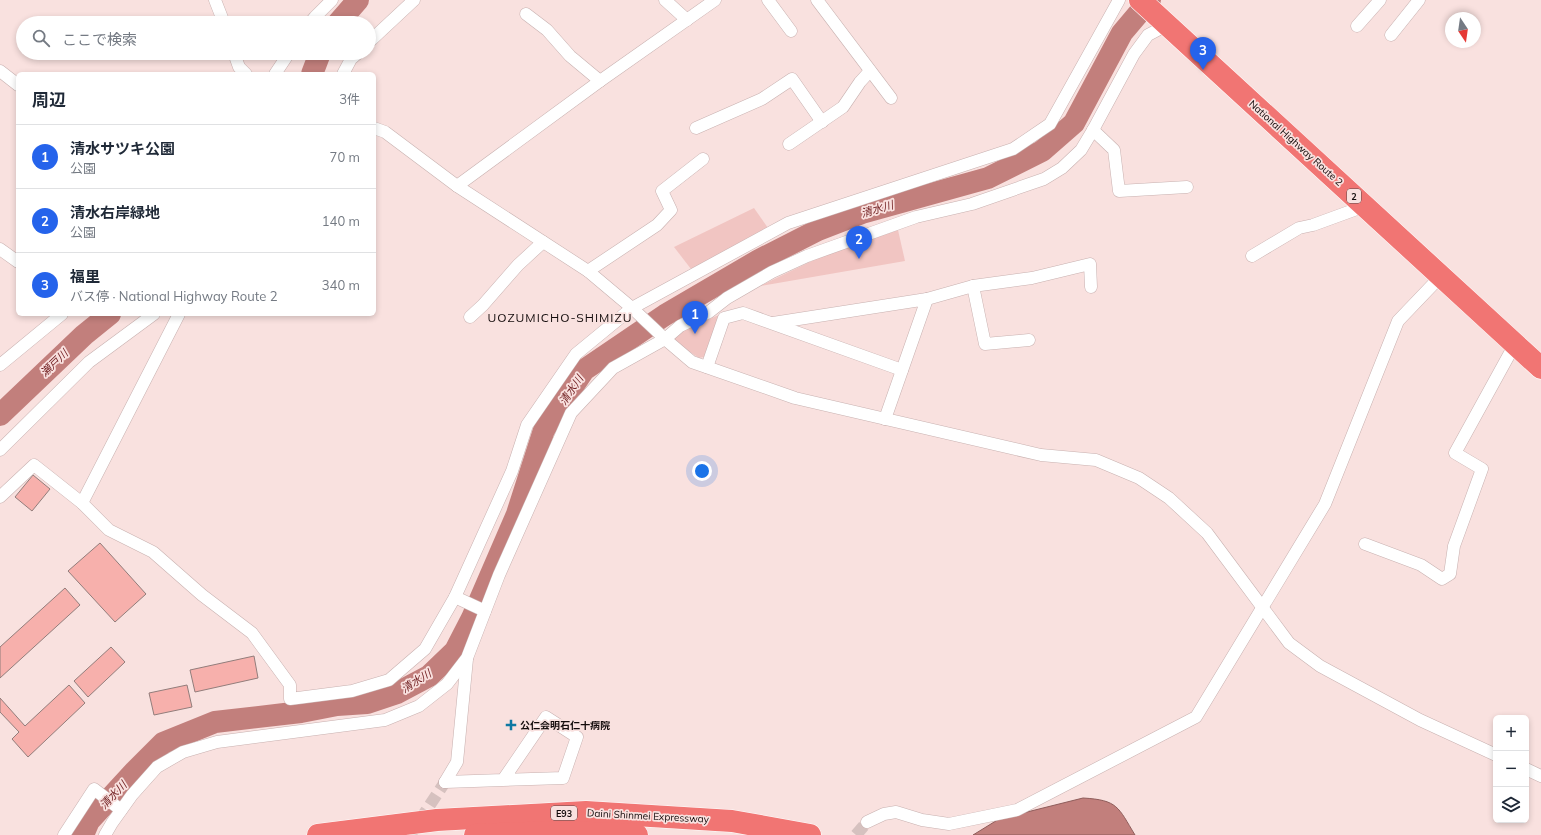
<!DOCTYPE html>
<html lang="ja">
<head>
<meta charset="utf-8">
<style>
	body { margin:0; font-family:Mulish,"Noto Sans JP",sans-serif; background:#f6f6f7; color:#1f2937 }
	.controls { position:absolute; right:12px; bottom:12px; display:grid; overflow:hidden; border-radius:6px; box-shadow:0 2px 6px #0003 }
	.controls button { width:36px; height:36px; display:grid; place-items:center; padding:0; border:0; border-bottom:1px solid #e0e1e3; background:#fff; color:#1f2937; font:20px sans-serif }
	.compass { position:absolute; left:1445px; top:12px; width:36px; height:36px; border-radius:50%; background:#fff; box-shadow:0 2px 6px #0003; rotate:167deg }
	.you { position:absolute; left:702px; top:471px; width:14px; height:14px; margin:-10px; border:3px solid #fff; border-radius:50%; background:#1a73e8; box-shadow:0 0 0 6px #1a73e833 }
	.badge { display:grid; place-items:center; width:26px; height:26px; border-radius:50%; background:#2563eb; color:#fff; font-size:13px; font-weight:700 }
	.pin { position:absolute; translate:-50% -33px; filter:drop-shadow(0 1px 2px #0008) }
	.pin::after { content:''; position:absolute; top:21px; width:14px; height:12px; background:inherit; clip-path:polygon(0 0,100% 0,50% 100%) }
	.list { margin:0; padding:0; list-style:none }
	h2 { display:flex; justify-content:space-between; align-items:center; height:52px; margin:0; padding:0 16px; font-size:17px }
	h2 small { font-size:13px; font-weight:400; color:#747a83 }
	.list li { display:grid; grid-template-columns:26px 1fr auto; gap:12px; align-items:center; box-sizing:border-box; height:64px; padding:0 16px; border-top:1px solid #e0e1e3 }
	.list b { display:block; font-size:15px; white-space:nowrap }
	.list p { margin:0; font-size:13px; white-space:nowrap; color:#747a83 }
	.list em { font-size:13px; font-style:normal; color:#747a83 }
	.icon { flex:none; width:22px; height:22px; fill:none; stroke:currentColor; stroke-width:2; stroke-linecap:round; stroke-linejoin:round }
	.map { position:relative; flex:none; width:1541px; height:835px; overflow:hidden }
	.search { position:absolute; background:#fff; box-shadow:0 2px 6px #0003; left:16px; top:16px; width:360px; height:44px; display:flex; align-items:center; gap:10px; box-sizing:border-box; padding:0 14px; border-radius:22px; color:#747a83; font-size:15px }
	.panel { position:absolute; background:#fff; box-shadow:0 2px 6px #0003; left:16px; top:72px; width:360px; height:244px; border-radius:6px }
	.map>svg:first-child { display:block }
</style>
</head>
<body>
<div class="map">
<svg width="1541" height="835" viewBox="0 0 1541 835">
	<rect width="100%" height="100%" fill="#f9e1df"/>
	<g fill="#f1c5c2">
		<path d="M754 208 768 228 691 269 674 247Z"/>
		<path d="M898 230 905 261 760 286 818 258Z"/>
		<path d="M719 315 704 357 699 358 671 339 684 329Z"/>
	</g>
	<path fill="#c27f7c" stroke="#8e5c5a" d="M1083 798C1118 800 1118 807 1135 835H973L999 819Z"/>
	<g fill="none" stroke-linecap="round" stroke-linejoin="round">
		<g stroke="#c27f7c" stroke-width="22">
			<path d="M338 23 358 0"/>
			<path d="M312 74 320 53"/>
			<path d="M0 415 84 335 110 314"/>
			<path d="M83 835 89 821 135 771 163 743 215 722 301 712 337 705 367 703 397 693 429 676 455 651 472 618 517 514 544 430 584 370 665 315 759 260 818 230 862 213 988 178 1042 151 1074 123 1122 33 1150 0"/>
		</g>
	</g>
	<g fill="#f7b0ac" stroke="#927d7b">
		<path d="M33 475 50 489 32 511 15 497Z"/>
		<path d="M100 543 146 594 115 622 68 571Z"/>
		<path d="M65 588 80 605 0 678V647Z"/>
		<path d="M111 647 125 662 88 697 74 681Z"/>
		<path d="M254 656 258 678 195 692 190 670Z"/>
		<path d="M69 685 85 703 28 757 12 739 19 732 0 712V698L25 726Z"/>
		<path d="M187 685 192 707 154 715 149 693Z"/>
	</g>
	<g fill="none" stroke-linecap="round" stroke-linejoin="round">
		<g stroke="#d6c1bf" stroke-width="12" stroke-dasharray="12 6" stroke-linecap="butt">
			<path d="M410 835 445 782"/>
			<path d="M856 835 867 822"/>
		</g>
		<g stroke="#c8b1b0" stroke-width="13">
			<g id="street">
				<path d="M215 0 224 23"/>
				<path d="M665 0 687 20"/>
				<path d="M768 0 791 31"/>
				<path d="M817 0 891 98"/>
				<path d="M526 14 547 30 570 56 600 81"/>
				<path d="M310 23 315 17 332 0"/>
				<path d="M1357 26 1380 0"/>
				<path d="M1391 35 1419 0"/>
				<path d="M369 42 414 0"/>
				<path d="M234 53 239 67 246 74"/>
				<path d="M0 71 18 85"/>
				<path d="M275 74 289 53"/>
				<path d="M343 74 351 59 358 53"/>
				<path d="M374 128 385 132 457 186 588 271 632 308 665 339 692 362 795 398 1041 455 1096 460 1139 478 1169 498 1207 533 1289 643 1320 666 1420 720 1496 755"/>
				<path d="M696 128 762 99 792 79 822 122"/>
				<path d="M1093 130 1114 150 1119 191 1187 187"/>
				<path d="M789 144 843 107 860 82 870 71"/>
				<path d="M457 186 600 81 715 0"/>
				<path d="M0 249 18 262"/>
				<path d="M1252 256 1299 228 1313 225 1365 206"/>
				<path d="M588 271 657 225 671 210 662 191 703 159"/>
				<path d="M973 286 985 344 1029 340"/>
				<path d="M927 299 973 286 1032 278 1090 264 1091 287"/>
				<path d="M470 317 483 305 518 265 543 242"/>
				<path d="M773 323 927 299 885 419"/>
				<path d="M0 365 62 314"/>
				<path d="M707 367 724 318 743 313 902 370"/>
				<path d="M0 450 89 362 154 314"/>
				<path d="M0 497 34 465 82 503 109 530 153 552 202 595 252 633 290 685V699L352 691 389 680 425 649 455 597 512 471 527 425 576 354 632 308 788 223 1013 149 1050 124 1119 0"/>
				<path d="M82 503 179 314"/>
				<path d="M1365 544 1421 565 1442 579 1450 574 1454 546 1482 469 1455 453 1515 344"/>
				<path d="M455 597 485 611"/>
				<path d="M1526 769 1541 776"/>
				<path d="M445 782 563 778 577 737 546 717 503 780"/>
				<path d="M445 782 457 762 467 659"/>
				<path d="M867 822 884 814 896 812 922 820 949 824 1017 810 1196 717 1325 504 1398 321 1441 276"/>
				<path d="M64 835 94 789 121 810"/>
				<path d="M105 835 112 823 132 795 157 767 183 752 217 742 385 720 419 706 447 684 467 658 499 575 571 413 613 368 665 339 680 326 709 312 727 298 772 272 807 256 916 217 972 204 1044 179 1062 168 1081 150 1093 130 1134 54 1148 35 1167 25"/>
			</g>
		</g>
		<g stroke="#fff" stroke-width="23">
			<g id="highway">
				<path d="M1140 0 1541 368"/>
				<path d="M318 835 437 820 586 812 732 821 810 835"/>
				<path d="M475 835C530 832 582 831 637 835"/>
			</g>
		</g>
		<use href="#street" stroke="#fff" stroke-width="12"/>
		<use href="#highway" stroke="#f17573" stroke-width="22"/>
	</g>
	<path fill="#0e78a3" stroke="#f9e1df" stroke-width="1.5" d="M509 719h4v4h4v4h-4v4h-4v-4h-4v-4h4z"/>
	<g text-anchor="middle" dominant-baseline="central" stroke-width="3.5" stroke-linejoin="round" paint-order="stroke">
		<g fill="#f9e1df" stroke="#584b4b" stroke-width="1">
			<rect x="1347" y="189" width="14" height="14" rx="3"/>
			<rect x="551" y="806" width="26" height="14" rx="3"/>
		</g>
		<g font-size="9" font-weight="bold" fill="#130b0b">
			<text x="1354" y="196">2</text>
			<text x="564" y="813">E93</text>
		</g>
		<g font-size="10" fill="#130b0b" stroke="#f9e1df">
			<text transform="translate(1296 143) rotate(42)">National Highway Route 2</text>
			<text transform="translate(648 816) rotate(3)">Daini Shinmei Expressway</text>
		</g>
		<g font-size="10" font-weight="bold" fill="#130b0b" stroke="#f9e1df" text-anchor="start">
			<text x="520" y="725">公仁会明石仁十病院</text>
		</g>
		<g font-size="11" font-style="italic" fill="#742325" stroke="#f9e1df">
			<text transform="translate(877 209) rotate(-16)">清水川</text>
			<text transform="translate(54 363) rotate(-44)">瀬戸川</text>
			<text transform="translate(571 390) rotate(-56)">清水川</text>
			<text transform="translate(416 681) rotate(-32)">清水川</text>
			<text transform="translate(113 795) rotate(-46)">清水川</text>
		</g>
		<g font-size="12" letter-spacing="1" fill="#130b0b" stroke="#f9e1df">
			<text x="560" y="317">UOZUMICHO-SHIMIZU</text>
		</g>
	</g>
</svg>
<div class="controls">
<button>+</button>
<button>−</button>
<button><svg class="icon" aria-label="layers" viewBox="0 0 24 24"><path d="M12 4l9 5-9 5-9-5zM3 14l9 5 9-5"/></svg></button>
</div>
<svg class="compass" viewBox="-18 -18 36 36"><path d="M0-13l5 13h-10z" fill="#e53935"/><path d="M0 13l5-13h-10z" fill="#747a83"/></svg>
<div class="you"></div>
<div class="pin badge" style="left:695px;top:334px">1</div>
<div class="pin badge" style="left:859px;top:259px">2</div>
<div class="pin badge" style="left:1203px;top:70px">3</div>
<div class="search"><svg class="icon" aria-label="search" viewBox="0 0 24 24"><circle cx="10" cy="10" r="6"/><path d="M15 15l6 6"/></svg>ここで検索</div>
<section class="panel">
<h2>周辺<small>3件</small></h2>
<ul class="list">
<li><span class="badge">1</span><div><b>清水サツキ公園</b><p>公園</p></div><em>70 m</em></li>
<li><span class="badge">2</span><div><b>清水右岸緑地</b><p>公園</p></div><em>140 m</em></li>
<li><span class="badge">3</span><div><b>福里</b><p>バス停 · National Highway Route 2</p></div><em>340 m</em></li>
</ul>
</section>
</div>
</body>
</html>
